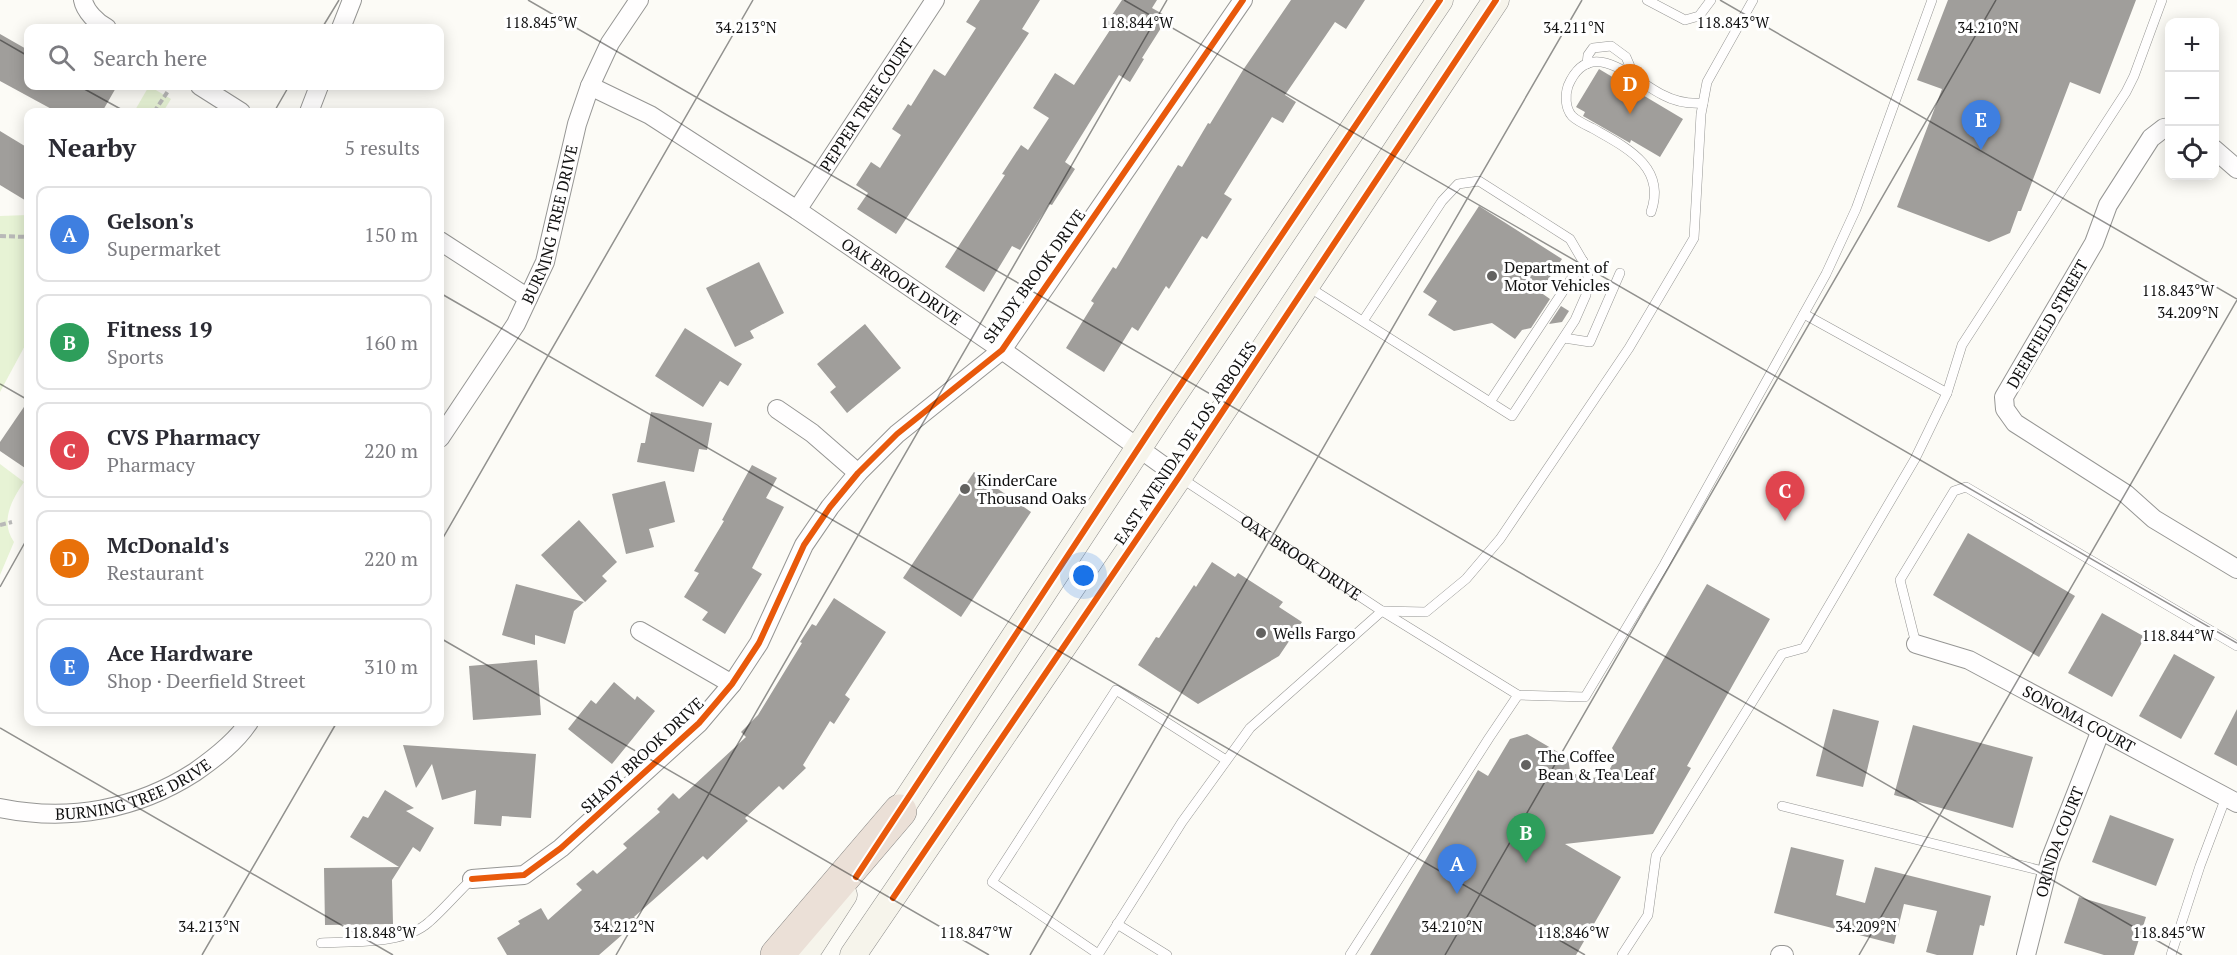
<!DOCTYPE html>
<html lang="en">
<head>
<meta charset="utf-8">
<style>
	body { margin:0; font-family:"PT Serif",serif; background:#f7f7f7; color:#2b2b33 }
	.controls { position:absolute; right:18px; top:18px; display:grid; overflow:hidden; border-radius:12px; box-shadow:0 3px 15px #0003 }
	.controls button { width:54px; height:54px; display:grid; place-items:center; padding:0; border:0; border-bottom:2px solid #e1e1e2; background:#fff; color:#2b2b33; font:30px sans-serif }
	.you { position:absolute; left:1084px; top:576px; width:21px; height:21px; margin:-15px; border:4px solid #fff; border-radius:50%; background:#1a73e8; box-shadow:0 0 0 9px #1a73e833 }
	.badge { display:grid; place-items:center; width:39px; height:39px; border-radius:50%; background:#d93025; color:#fff; font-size:20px; font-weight:700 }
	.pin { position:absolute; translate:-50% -50px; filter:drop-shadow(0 2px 3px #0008) }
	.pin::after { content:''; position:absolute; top:32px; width:21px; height:18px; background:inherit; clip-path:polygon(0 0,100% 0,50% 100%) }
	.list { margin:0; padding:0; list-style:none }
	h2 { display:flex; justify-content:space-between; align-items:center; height:78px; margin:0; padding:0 24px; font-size:26px }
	h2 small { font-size:20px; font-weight:400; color:#7c7c81 }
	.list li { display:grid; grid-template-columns:39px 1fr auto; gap:18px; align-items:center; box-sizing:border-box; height:96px; margin:0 12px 12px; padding:0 12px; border:2px solid #e1e1e2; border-radius:12px }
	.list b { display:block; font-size:22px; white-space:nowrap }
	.list p { margin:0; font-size:20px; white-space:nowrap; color:#7c7c81 }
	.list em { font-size:20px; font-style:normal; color:#7c7c81 }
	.icon { flex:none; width:33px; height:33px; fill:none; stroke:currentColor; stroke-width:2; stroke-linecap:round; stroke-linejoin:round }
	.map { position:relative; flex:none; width:2237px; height:955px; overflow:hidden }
	.search { position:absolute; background:#fff; box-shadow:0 3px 15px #0003; left:24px; top:24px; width:420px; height:66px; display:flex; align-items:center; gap:15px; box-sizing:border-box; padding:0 21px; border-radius:12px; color:#7c7c81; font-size:22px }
	.panel { position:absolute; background:#fff; box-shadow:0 3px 15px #0003; left:24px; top:108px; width:420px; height:618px; border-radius:12px }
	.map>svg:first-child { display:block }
</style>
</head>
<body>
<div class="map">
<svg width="2237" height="955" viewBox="0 0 2237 955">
	<rect width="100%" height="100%" fill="#fcfbf6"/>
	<g fill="#e7f3d5">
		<path d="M149 86 171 99 163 112H134Z"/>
		<path d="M28 215V340L0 392V216Z"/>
		<path d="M0 464 24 482C11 501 0 522 14 542L0 575Z"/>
	</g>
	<g fill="#a09e9b">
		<path d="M980 0H1040L1022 29 1029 33 896 234 857 209 868 193 856 185 871 162 880 168 901 135 892 129 908 104 911 106 934 69 945 76 976 28 966 22Z"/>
		<path d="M1122 0H1157L1152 8 1168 17 1142 58 1144 59 1130 82 1119 75 1065 162 1075 169 1052 205 1049 204 1020 250 1012 246 984 292 945 267 1005 175 1002 174 1021 145 1028 150 1049 118 1033 108 1055 73 1074 85 1110 30 1104 27Z"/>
		<path d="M1291 0H1365L1346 29 1335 22 1285 95 1296 102 1283 123 1272 117 1224 194 1232 199 1207 239 1202 236 1169 289 1166 286 1138 331 1132 327 1104 372 1066 348 1094 303 1091 301 1113 267 1116 269 1178 165 1182 167 1208 123 1210 124 1243 70Z"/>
		<path d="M1948 0H2136L2100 94 2070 82 2021 211H2018L2010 233 1989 242 1897 207 1942 89 1917 80Z"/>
		<path d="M0 34 28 50V86H117L102 112H57L0 81Z"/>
		<path d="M1599 69 1683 119 1660 157 1631 140 1630 143 1583 116 1585 112 1576 107Z"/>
		<path d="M0 131 28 148V202L0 185Z"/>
		<path d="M1479 206 1562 259 1540 292 1550 299 1531 328 1522 330 1515 339 1492 323 1454 331 1428 315 1437 301 1423 292Z"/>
		<path d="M759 262 784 313 750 331 754 338 735 347 706 288Z"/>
		<path d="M1561 306 1569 311 1562 322 1549 324Z"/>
		<path d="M865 324 901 368 847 413 830 392 836 387 817 364Z"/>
		<path d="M685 328 742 364 728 386 720 381 703 407 655 376Z"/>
		<path d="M28 401V470L0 451V442Z"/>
		<path d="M651 412 712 423 707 450 699 449 694 472 637 462 641 443H645Z"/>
		<path d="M752 465 777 478 766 498 784 507 752 568 762 574 725 634 702 620 708 612 684 597 699 573 694 571 724 521 722 520Z"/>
		<path d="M974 472 1031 512 961 617 903 578Z"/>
		<path d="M665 481 675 522 649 529 654 547 626 554 612 494Z"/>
		<path d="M579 520 617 562 602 576 607 581 585 602 541 555Z"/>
		<path d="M1968 533 2075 596 2039 657 1933 595Z"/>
		<path d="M1212 562 1235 577 1238 573 1283 602 1279 607 1302 622 1279 656 1198 704 1138 665 1156 637 1159 638 1194 585 1196 587Z"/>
		<path d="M516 584 584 602 574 611 565 644 535 635V645L502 635Z"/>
		<path d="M1707 584 1770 619 1687 766 1691 768 1653 834 1565 844 1621 877 1576 955H1370L1478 770 1488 776 1510 739 1527 734 1568 758 1570 771 1584 779 1606 776 1617 756 1612 748Z"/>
		<path d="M834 598 886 632 845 695 850 699 834 724 830 721 803 765 806 768 783 790 779 786 745 818 748 821 707 860 703 856 634 917 638 921 599 955H507L497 938 520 924 518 921 541 908 548 920 582 890 576 884 593 870 597 874 627 848 623 844 660 812 657 809 673 793 679 799 746 737 741 732 758 715 802 643 800 642 812 624 816 626Z"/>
		<path d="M2102 613 2145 637 2112 697 2068 673Z"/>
		<path d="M2174 654 2215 677 2181 739 2139 716Z"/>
		<path d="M537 660 541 715 473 720 469 666Z"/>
		<path d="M614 682 635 700 637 696 655 711 612 764 568 729 591 700 596 704Z"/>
		<path d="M1833 709 1879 721 1863 787 1816 776Z"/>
		<path d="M2237 709V766L2214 754Z"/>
		<path d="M1913 725 2033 757 2013 828 1894 795Z"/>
		<path d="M403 745 536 754 531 818 502 816 501 826 474 824 476 790 442 800 432 764 416 788Z"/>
		<path d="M385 790 414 808 406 811 434 828 420 852 413 847 392 880 393 924 325 925 324 868 399 867 350 837 363 816 368 818Z"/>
		<path d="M2110 815 2174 839 2156 886 2092 862Z"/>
		<path d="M1791 847 1844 860 1836 895 1865 903 1875 867 1991 896 1984 926 1980 925 1973 955H1937L1926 952 1937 911 1904 904 1894 944 1774 913Z"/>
		<path d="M2079 897 2146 917 2134 955H2104L2064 943Z"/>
	</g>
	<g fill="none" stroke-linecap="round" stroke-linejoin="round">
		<g stroke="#969694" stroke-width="10">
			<g id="lane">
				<path d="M1647 0 1685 20 1699 16 1711 0"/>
				<path d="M1587 64 1588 55 1593 48 1611 46 1626 57 1635 78"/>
				<path d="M1651 212C1667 166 1625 147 1592 128 1586 125 1577 121 1572 116 1565 108 1565 95 1568 86 1590 33 1634 81 1663 95 1676 102 1688 104 1703 103"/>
				<path d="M1307 286 1512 416 1575 320 1586 295 1588 277 1584 263 1570 239 1479 181 1458 184 1442 201 1363 321"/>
				<path d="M1804 314 1947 393"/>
				<path d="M1564 338 1590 342 1620 273"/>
				<path d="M1490 402 1583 261"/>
				<path id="s1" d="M1181 478 1382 611 1518 695 1585 697 1664 565 1826 274 1856 209 1932 0"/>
				<path d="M1916 644 1900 580 1954 491 1966 487 2237 646"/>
				<path d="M1782 806 2047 872"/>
				<path d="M1117 924 1167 955"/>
				<path d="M321 943C352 941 404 945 429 922 444 909 457 893 472 879"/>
				<path d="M1098 954 992 882 1116 690 1226 760"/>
				<path d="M1098 955 1182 822 1250 728 1382 611 1426 612 1466 579 1500 539 1629 348 1694 238 1701 114 1707 82 1753 0"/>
				<path d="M1350 955 1489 738 1518 695"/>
				<path d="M1622 955 1648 915 1656 856 1782 654 1804 648 1915 459 1947 393 1962 345 2126 92 2134 76 2162 0"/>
				<path d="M2171 955 2200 866 2226 797"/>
			</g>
		</g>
		<g stroke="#969694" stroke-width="20">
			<g id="street">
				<path d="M83 0C85 11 97 23 107 28"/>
				<path d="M341 28 352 0"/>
				<path d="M200 86 241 112"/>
				<path id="s2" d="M590 86 650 115 797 210 1002 350 1179 477"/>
				<path d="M309 112 319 86"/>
				<path d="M2170 127 2164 128 2151 138 2108 205 2094 243 2004 397 2005 409 2015 423 2126 494 2154 519 2237 569"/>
				<path d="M2214 149 2237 169"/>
				<path id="s3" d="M797 210 935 0"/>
				<path d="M440 241 528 298"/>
				<path d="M777 409 812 433 858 473"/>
				<path id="s4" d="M440 438 516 324 545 262 577 124 590 86 610 43 639 0"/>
				<path d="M640 631 732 684"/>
				<path id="s5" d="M1916 644 1969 660 2237 803"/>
				<path id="s6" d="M0 808C69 822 136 810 195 772 215 758 236 742 249 722"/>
				<path d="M472 879 524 875 561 848 699 723 732 684 759 643 804 545 830 507 858 473 897 434 1002 350 1243 0"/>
				<path d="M1780 955H1784"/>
				<path id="s7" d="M2026 955 2050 860 2101 730"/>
			</g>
		</g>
		<g stroke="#8d8c8a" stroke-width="27">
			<g id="secondary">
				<path d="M889 827 1161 414 1440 0"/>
				<path d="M805 955 844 895"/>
				<path d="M853 955 1179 477 1496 0"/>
			</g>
		</g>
		<g stroke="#848381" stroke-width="34">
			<path id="highway" d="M777 955 900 811"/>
		</g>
		<g stroke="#b9b9b8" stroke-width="4" stroke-dasharray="6 3" stroke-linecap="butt">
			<path d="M154 112 168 91"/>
			<path d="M0 236 28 237"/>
			<path d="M0 525 12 522"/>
		</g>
		<use href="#lane" stroke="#fffefe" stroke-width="9"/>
		<use href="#street" stroke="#fffefe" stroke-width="18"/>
		<use href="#secondary" stroke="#f6f4eb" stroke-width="26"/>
		<use href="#highway" stroke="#ebe0d7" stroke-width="33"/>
		<g stroke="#fff" stroke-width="10">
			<g id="cycleway">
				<path d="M856 877 1161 414 1440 0"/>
				<path d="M472 879 524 875 561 848 699 723 732 684 759 643 804 545 830 507 858 473 897 434 1002 350 1243 0"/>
				<path d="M893 898 1179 477 1496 0"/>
			</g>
		</g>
		<use href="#cycleway" stroke="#e8590c" stroke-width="6"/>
	</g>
	<path fill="none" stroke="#101010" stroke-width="1.5" stroke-opacity="0.45" d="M528 0 2182 955M1124 0 2237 643M1720 0 2237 299M322 28 339 0M0 40 28 56M79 86 126 112M274 112 289 86M440 293 1585 955M0 384 28 400M440 543 753 0M0 587 28 537M440 638 989 955M0 728 393 955M202 955 337 722M616 955 1167 0M1030 955 1582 0M1445 955 1996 0M1859 955 2237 300"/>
	<g fill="#636260" stroke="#fff" stroke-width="2">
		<circle cx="1492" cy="276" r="6"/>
		<circle cx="965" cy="489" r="6"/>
		<circle cx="1261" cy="633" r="6"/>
		<circle cx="1526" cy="765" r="6"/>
	</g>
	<g text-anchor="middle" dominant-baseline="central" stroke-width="6" stroke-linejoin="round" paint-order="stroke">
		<g font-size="16" fill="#101010" stroke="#fff">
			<text stroke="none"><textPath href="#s3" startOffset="126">PEPPER TREE COURT</textPath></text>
			<text stroke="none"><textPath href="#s4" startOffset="243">BURNING TREE DRIVE</textPath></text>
			<text transform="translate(1034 276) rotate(-54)">SHADY BROOK DRIVE</text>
			<text stroke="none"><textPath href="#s2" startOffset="368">OAK BROOK DRIVE</textPath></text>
			<text transform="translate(2047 324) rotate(-60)">DEERFIELD STREET</text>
			<text transform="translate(1185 443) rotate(-56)">EAST AVENIDA DE LOS ARBOLES</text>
			<text stroke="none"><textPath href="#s1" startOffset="144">OAK BROOK DRIVE</textPath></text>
			<text stroke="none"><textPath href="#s5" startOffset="180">SONOMA COURT</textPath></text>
			<text transform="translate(642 755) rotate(-43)">SHADY BROOK DRIVE</text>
			<text stroke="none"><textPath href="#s6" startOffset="138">BURNING TREE DRIVE</textPath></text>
			<text stroke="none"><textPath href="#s7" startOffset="118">ORINDA COURT</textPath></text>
		</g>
		<g font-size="16" fill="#101010" stroke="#fff" text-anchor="start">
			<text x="1504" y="267">Department of<tspan x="1504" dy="18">Motor Vehicles</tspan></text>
			<text x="977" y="480">KinderCare<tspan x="977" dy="18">Thousand Oaks</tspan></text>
			<text x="1273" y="633">Wells Fargo</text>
			<text x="1538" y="756">The Coffee<tspan x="1538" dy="18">Bean &amp; Tea Leaf</tspan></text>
		</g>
	</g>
	<g font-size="15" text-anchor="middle" fill="#101010" stroke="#fff" stroke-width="6" stroke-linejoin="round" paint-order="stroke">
		<text x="1137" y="28">118.844°W</text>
		<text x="541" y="28">118.845°W</text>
		<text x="1733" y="28">118.843°W</text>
		<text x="746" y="33">34.213°N</text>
		<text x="1574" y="33">34.211°N</text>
		<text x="1988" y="33">34.210°N</text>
		<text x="2178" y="296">118.843°W</text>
		<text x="2188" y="318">34.209°N</text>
		<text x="2178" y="641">118.844°W</text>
		<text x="209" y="932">34.213°N</text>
		<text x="624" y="932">34.212°N</text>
		<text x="1452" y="932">34.210°N</text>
		<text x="1866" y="932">34.209°N</text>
		<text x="380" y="938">118.848°W</text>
		<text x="976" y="938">118.847°W</text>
		<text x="1573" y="938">118.846°W</text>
		<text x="2169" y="938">118.845°W</text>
	</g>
</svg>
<div class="controls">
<button>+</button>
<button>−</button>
<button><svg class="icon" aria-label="locate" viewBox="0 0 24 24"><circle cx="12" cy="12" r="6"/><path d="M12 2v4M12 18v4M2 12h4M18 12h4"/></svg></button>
</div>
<div class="you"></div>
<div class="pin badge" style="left:1457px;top:894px;background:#3f7fe0">A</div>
<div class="pin badge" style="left:1526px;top:863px;background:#2e9e5b">B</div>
<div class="pin badge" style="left:1785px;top:521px;background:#e0444e">C</div>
<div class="pin badge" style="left:1630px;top:114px;background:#e8710a">D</div>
<div class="pin badge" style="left:1981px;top:150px;background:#3f7fe0">E</div>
<div class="search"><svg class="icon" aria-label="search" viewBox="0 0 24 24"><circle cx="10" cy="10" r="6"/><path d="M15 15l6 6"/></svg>Search here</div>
<section class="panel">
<h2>Nearby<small>5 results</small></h2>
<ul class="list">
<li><span class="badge" style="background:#3f7fe0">A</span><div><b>Gelson's</b><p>Supermarket</p></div><em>150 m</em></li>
<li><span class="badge" style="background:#2e9e5b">B</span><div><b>Fitness 19</b><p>Sports</p></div><em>160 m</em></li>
<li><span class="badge" style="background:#e0444e">C</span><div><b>CVS Pharmacy</b><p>Pharmacy</p></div><em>220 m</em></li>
<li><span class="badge" style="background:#e8710a">D</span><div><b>McDonald's</b><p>Restaurant</p></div><em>220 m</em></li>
<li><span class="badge" style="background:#3f7fe0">E</span><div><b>Ace Hardware</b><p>Shop · Deerfield Street</p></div><em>310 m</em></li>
</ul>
</section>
</div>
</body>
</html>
